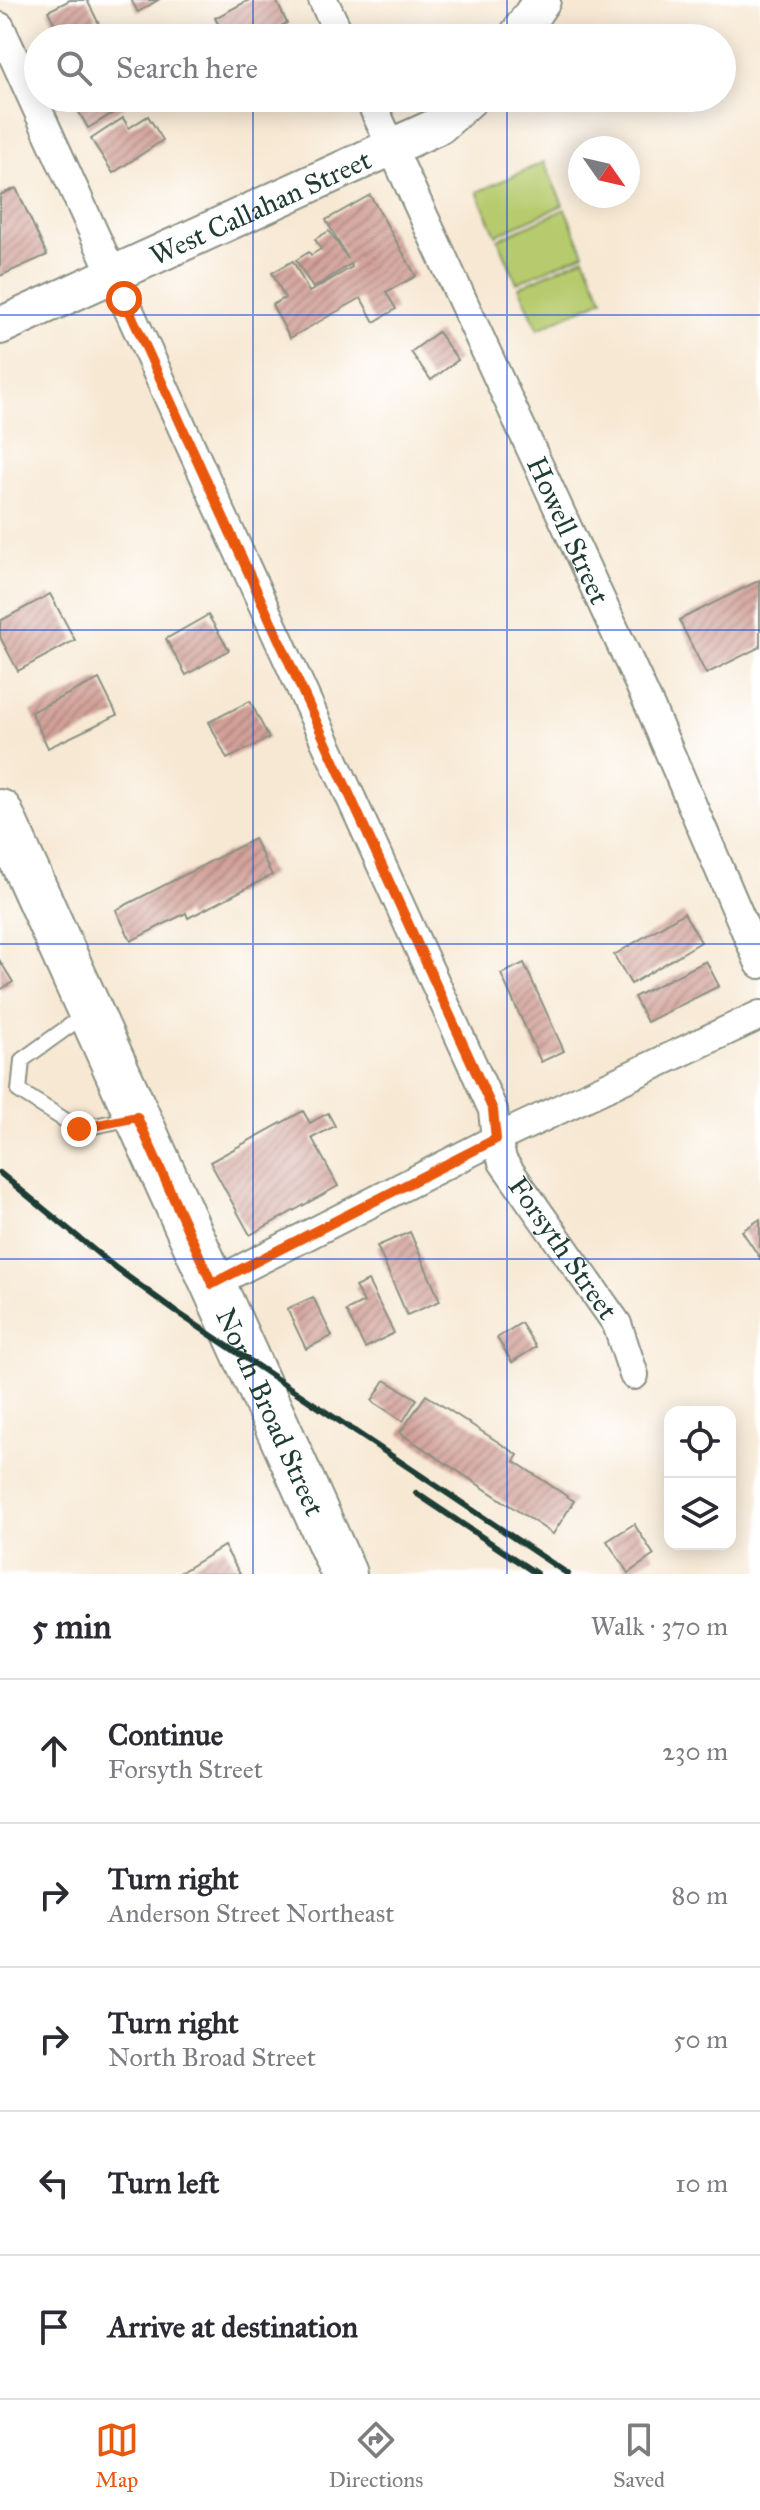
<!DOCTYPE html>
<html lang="en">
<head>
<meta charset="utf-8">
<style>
	body { margin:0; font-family:"IM FELL Great Primer",serif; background:#f2f2f3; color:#2b2b33 }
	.controls { position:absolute; right:24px; bottom:24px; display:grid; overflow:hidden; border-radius:16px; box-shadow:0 4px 20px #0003 }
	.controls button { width:72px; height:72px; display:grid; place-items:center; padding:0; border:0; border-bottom:2px solid #e1e1e2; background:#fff; color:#2b2b33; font:40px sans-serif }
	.compass { position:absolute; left:568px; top:136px; width:72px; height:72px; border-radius:50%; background:#fff; box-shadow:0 4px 20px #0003; rotate:124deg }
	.stop { position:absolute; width:24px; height:24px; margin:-18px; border:6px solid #ea580c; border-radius:50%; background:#fff }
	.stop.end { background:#ea580c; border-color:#fff; box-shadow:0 2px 8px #0008 }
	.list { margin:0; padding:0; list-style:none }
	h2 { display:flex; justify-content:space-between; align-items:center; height:104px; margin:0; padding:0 32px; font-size:34px }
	h2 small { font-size:26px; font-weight:400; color:#7c7c81 }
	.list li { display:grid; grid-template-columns:52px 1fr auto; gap:24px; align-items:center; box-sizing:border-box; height:144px; padding:0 32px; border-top:2px solid #e1e1e2 }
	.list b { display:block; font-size:30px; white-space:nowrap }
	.list p { margin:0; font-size:26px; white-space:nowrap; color:#7c7c81 }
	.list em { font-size:26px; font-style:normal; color:#7c7c81 }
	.icon { flex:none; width:44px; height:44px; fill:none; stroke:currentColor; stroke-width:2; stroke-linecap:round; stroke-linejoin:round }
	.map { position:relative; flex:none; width:760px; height:1574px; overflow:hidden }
	.search { position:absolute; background:#fff; box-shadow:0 4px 20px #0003; left:24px; right:24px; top:24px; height:88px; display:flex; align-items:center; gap:20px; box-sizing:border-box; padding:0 28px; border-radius:44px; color:#7c7c81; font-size:30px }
	.sheet { height:824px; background:#fff }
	nav { display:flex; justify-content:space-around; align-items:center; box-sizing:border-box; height:112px; border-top:2px solid #e1e1e2; background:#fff; font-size:22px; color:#7c7c81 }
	nav a { display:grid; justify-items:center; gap:4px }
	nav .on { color:#ea580c }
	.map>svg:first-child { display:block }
</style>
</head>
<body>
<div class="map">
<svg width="760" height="1574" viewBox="0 0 760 1574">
	<defs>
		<pattern id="building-hatch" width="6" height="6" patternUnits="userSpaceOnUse" patternTransform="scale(2)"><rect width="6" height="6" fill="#d2a098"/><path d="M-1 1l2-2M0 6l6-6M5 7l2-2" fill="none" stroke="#aa847d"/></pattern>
	</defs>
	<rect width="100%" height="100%" fill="#fff"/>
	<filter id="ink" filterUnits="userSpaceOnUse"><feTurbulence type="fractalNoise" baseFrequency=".0125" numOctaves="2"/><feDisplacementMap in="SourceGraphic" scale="16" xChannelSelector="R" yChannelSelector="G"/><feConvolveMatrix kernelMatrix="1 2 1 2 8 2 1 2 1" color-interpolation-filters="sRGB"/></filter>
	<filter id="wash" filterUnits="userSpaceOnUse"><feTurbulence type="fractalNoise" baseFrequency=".006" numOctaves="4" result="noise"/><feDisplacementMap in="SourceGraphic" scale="32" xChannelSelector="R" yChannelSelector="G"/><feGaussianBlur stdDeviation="1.8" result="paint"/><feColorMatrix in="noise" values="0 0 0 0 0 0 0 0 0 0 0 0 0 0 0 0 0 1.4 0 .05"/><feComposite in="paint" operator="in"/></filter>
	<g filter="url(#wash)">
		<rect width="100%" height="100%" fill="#f7e8d3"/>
		<g fill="#b7ca6d" stroke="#6b8450" stroke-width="2">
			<path d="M544 162 563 205 496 235 477 192Z"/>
			<path d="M565 209 584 253 517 283 498 239Z"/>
			<path d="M584 257 603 299 538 329 519 287Z"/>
		</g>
		<g id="blocks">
			<g fill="url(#building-hatch)">
				<path d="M70 0H87L106 38H62L48 11Z"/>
				<path d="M131 0H158L138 12Z"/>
				<path d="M249 0H276L287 23 257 38H225L215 18Z"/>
				<path d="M71 98H138L88 128Z"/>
				<path d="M148 116 163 140 113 173 91 139 123 118 129 128Z"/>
				<path d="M16 188 47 255 0 276V195Z"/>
				<path d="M370 195 416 276 386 292 396 309 374 322 361 298 290 338 272 305 285 298 272 273 293 261 309 292 352 267 351 264 313 288 296 260 309 252 311 255 321 249 315 239 329 231 348 259 326 220Z"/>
				<path d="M438 332 458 360 431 380 411 352Z"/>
				<path d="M760 580V647L706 674 679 620Z"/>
				<path d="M50 594 75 640 18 671 0 637V621Z"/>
				<path d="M208 615 229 650 186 675 166 639Z"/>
				<path d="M99 679 117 715 48 748 31 712Z"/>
				<path d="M250 701 269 738 227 759 209 722Z"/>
				<path d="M254 839 272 875 188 918 186 913 131 941 116 910Z"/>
				<path d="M684 913 701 942 631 984 614 955Z"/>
				<path d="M0 961 13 982 0 990Z"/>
				<path d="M706 961 719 986 647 1022 634 997Z"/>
				<path d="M524 963 564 1051 541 1062 501 974Z"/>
				<path d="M303 1111 310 1123 328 1113 335 1126 312 1138 338 1186 250 1235 210 1162Z"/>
				<path d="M760 1219V1258L742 1231Z"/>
				<path d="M410 1232 440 1301 407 1315 377 1246Z"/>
				<path d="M368 1281 394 1333 365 1348 346 1311 364 1302 355 1287Z"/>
				<path d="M313 1297 332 1336 306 1349 287 1309Z"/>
				<path d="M521 1323 536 1347 512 1362 497 1338Z"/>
				<path d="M385 1380 417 1399 403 1421 372 1401Z"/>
				<path d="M426 1395 518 1455 514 1461 574 1501 553 1534 400 1433Z"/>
				<path d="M634 1524 654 1555 628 1573 607 1541Z"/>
				<path d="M224 1546 240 1574H178Z"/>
			</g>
		</g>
	</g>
	<g filter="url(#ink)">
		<use href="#blocks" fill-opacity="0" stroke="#8b9284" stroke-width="2"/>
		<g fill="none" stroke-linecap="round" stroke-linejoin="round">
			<g stroke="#8b9284" stroke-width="18">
				<path id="service" d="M86 1014 22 1060 19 1091 79 1129 133 1118"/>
			</g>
			<g stroke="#8b9284" stroke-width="32">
				<g id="minor">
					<path d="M323 0 341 38"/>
					<path id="s1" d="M0 27 493 1110 496 1139 503 1162 617 1324 634 1375"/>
					<path id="s2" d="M369 98 651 709 760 964"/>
					<path d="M212 1284 496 1139 760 1015"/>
				</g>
			</g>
			<g stroke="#8b9284" stroke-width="40">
				<g id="tertiary">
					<path d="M516 38 542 0"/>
					<path id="s3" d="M0 326 440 125 470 98"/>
				</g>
			</g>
			<g stroke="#8b9284" stroke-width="48">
				<g id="primary">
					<path id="s4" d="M0 812 344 1574"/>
				</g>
			</g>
			<use href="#service" stroke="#fff" stroke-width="14"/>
			<use href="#minor" stroke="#fff" stroke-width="28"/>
			<use href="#tertiary" stroke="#fff" stroke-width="36"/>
			<use href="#primary" stroke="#fff" stroke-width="44"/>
			<g stroke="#1f3d34" stroke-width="6">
				<path d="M0 1173 117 1269 175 1311 568 1574"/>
				<path d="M416 1493 537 1574"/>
			</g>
		</g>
	</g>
	<g fill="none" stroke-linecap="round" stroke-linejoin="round" filter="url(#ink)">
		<path stroke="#ea580c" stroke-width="10" d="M79 1129 137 1117 212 1284 496 1139 493 1110 124 299"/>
	</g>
	<path fill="none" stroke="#1d4ed8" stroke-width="2" stroke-opacity="0.55" d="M253 0V38M507 0V38M253 98V1574M507 98V1574M0 315H760M0 630H760M0 944H760M0 1259H760"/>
	<g text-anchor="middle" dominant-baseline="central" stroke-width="7" stroke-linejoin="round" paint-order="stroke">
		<g font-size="28" fill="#1f3d34" stroke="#fff">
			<text stroke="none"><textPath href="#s3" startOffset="286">West Callahan Street</textPath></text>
			<text stroke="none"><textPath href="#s2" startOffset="476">Howell Street</textPath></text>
			<text stroke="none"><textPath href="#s1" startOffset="1348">Forsyth Street</textPath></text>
			<text stroke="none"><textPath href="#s4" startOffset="658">North Broad Street</textPath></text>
		</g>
	</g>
</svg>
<div class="controls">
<button><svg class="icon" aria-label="locate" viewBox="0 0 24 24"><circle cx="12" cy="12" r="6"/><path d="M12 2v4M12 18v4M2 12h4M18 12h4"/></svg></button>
<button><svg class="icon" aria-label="layers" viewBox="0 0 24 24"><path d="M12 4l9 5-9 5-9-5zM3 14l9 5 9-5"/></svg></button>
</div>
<svg class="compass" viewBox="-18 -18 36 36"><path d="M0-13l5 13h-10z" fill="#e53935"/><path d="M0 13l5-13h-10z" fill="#7c7c81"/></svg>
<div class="stop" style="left:124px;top:299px"></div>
<div class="stop end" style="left:79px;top:1129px"></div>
<div class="search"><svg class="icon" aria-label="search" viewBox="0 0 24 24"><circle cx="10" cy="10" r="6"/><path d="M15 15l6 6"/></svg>Search here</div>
</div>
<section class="sheet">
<h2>5 min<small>Walk · 370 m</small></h2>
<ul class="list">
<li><svg class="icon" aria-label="ahead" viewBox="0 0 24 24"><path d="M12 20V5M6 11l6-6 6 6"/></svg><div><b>Continue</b><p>Forsyth Street</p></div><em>230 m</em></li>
<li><svg class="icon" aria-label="right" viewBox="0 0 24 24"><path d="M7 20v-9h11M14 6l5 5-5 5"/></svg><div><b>Turn right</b><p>Anderson Street Northeast</p></div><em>80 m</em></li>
<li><svg class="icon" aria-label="right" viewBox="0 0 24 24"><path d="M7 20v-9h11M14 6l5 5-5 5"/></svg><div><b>Turn right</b><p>North Broad Street</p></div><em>50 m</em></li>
<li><svg class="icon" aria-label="left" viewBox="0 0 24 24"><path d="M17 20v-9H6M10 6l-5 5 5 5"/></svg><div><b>Turn left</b></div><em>10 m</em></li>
<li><svg class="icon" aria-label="arrive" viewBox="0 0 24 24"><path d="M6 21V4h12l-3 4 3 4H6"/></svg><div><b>Arrive at destination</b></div></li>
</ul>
</section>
<nav>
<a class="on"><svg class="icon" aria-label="map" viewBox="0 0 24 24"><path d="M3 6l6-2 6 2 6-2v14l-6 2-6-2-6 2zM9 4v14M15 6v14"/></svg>Map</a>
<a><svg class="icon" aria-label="directions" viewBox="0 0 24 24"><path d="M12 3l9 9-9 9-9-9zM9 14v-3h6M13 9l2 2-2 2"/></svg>Directions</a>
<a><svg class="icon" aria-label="saved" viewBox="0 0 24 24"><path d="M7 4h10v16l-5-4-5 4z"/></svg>Saved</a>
</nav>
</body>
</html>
